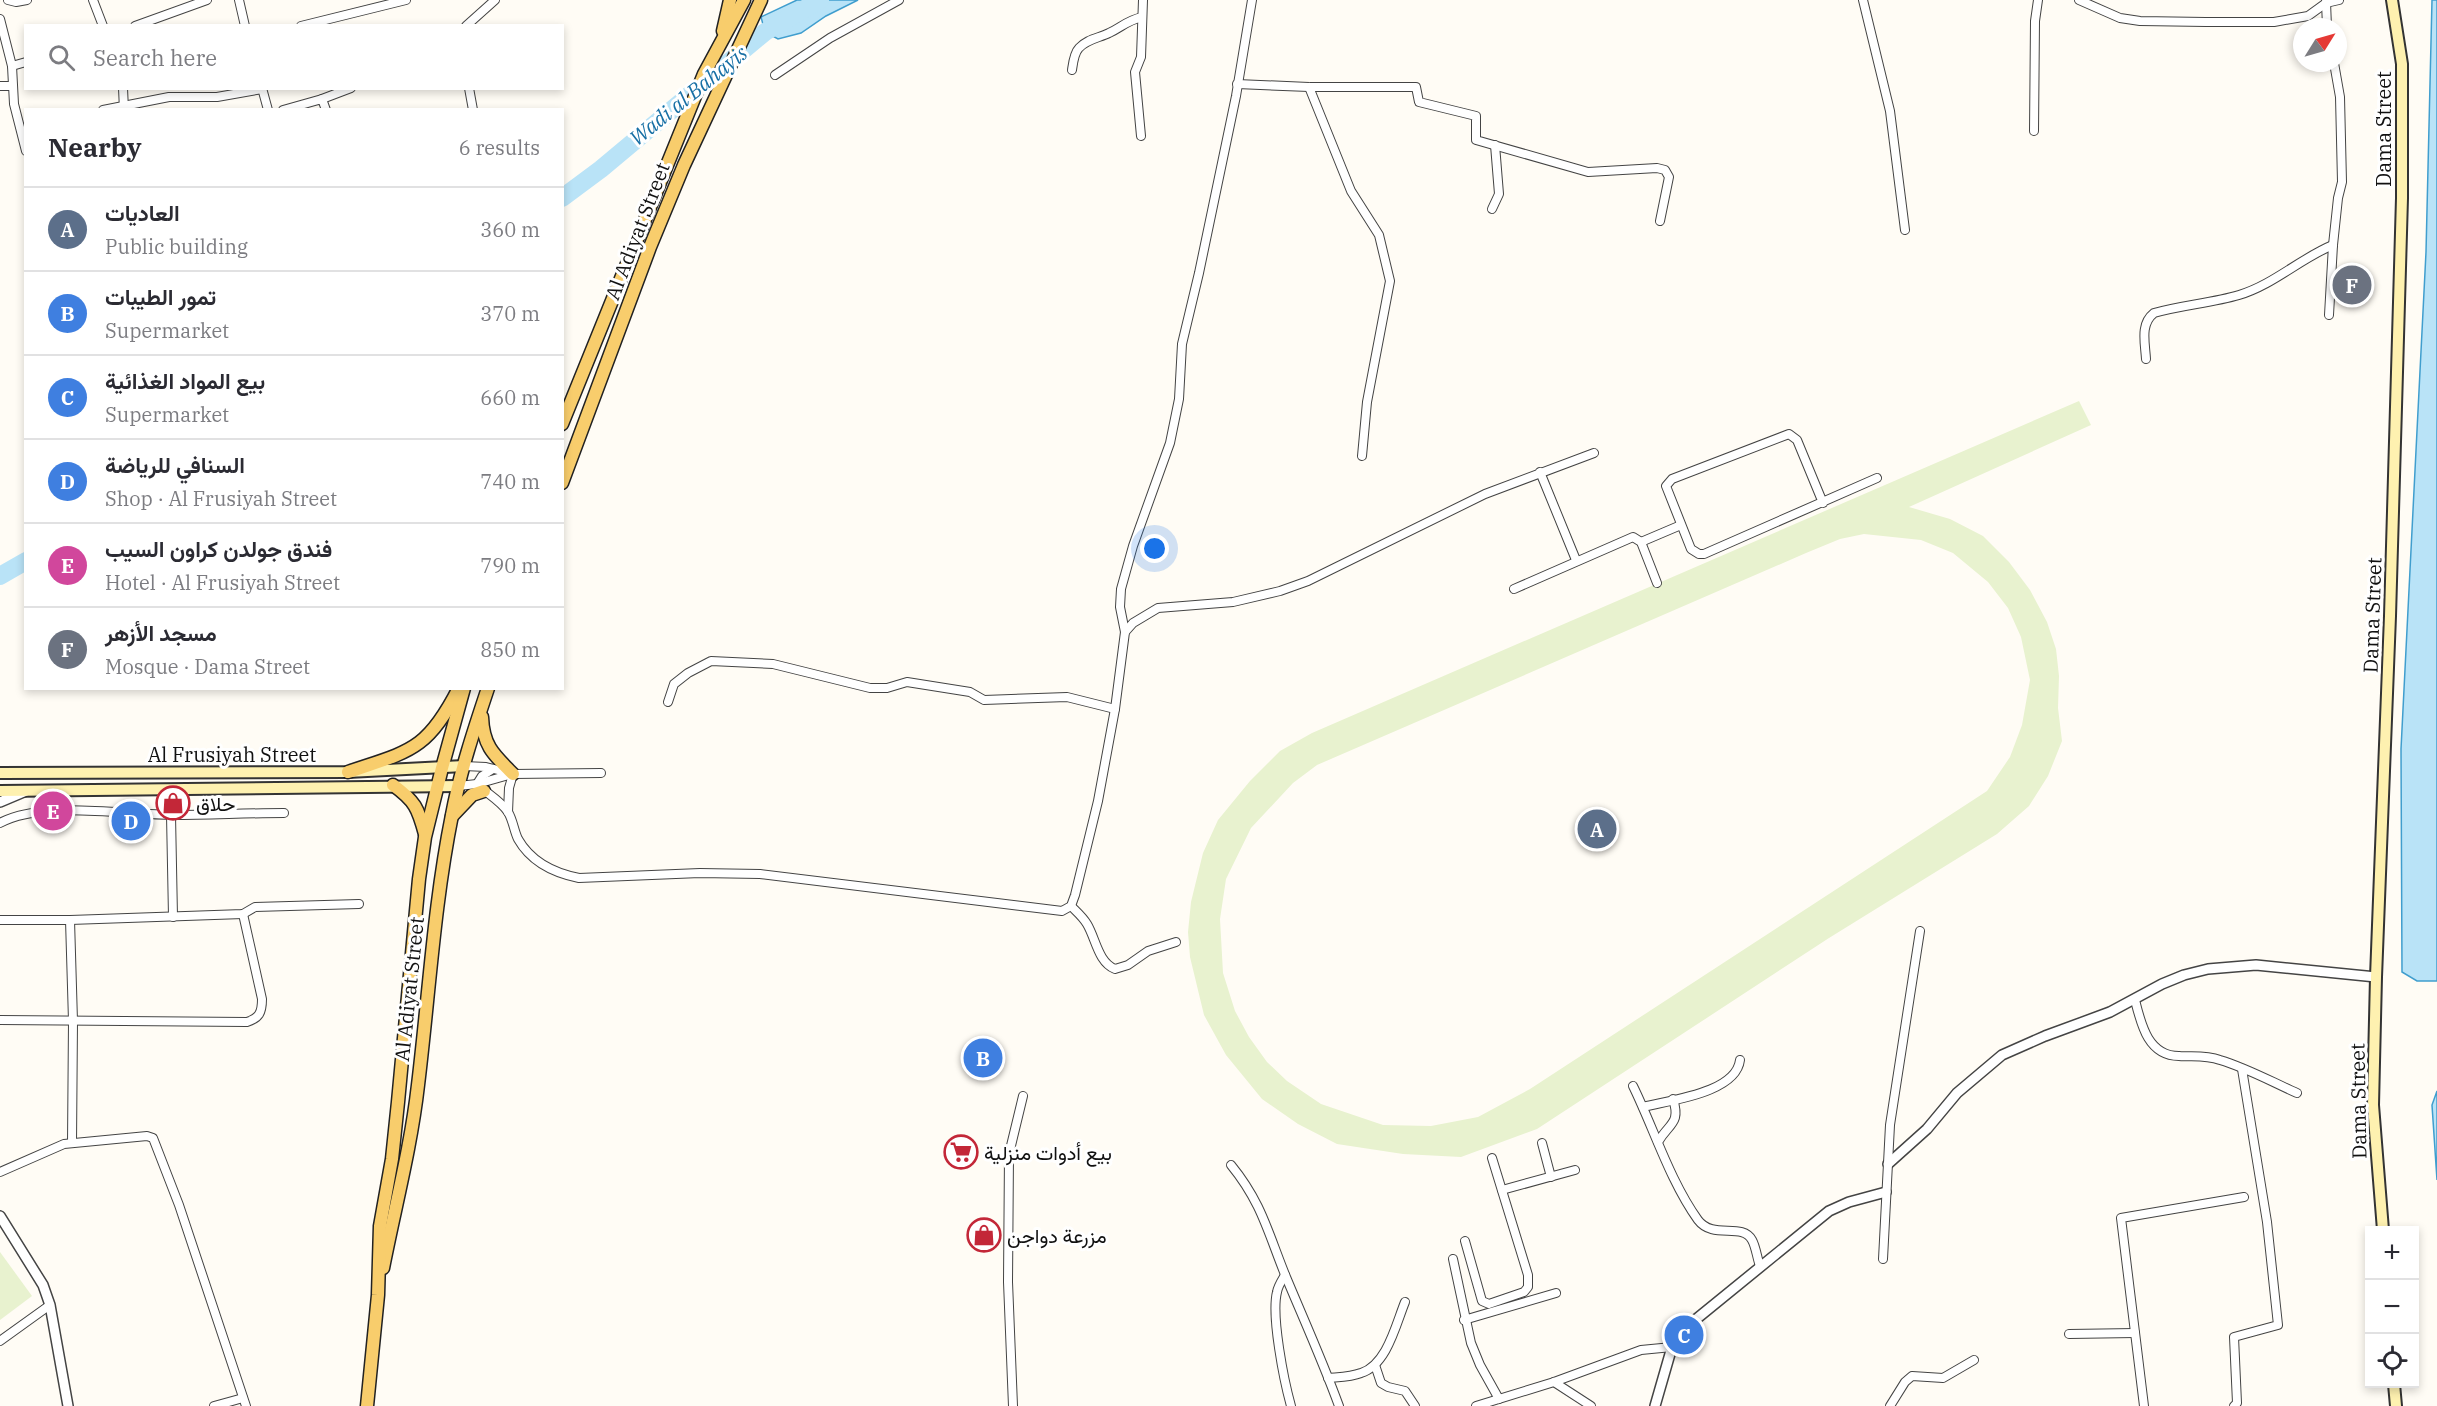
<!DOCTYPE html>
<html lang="en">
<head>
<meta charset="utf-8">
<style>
	body { margin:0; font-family:"IBM Plex Serif",Vazirmatn,serif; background:#f7f7f7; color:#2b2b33 }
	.controls { position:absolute; right:18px; bottom:18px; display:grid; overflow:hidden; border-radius:0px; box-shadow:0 3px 9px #0003 }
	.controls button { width:54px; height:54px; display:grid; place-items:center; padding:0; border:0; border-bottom:2px solid #e1e1e2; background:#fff; color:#2b2b33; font:30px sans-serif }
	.compass { position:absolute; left:2293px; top:18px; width:54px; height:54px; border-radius:50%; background:#fff; box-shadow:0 3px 9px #0003; rotate:53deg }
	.you { position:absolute; left:1155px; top:549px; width:21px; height:21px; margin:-15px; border:4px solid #fff; border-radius:50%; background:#1a73e8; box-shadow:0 0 0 9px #1a73e833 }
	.badge { display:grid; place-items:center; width:39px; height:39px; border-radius:50%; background:#0f766e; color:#fff; font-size:20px; font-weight:700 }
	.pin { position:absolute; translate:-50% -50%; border:3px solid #fff; box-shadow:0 2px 6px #0006 }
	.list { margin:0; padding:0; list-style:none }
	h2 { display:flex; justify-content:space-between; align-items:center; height:78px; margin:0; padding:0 24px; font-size:26px }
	h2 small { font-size:20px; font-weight:400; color:#7c7c81 }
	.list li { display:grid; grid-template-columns:39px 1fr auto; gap:18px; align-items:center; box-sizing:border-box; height:84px; padding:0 24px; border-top:2px solid #e1e1e2 }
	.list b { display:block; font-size:22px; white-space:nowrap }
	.list p { margin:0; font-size:20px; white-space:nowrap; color:#7c7c81 }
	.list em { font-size:20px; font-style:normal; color:#7c7c81 }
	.icon { flex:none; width:33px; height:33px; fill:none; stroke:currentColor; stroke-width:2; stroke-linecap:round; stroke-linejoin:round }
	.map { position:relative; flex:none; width:2437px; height:1406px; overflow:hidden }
	.search { position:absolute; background:#fff; box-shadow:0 3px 9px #0003; left:24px; top:24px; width:540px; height:66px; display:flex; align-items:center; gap:15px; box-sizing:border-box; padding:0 21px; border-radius:0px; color:#7c7c81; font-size:22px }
	.panel { position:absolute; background:#fff; box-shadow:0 3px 9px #0003; left:24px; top:108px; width:540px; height:582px; border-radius:0px }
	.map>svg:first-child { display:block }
</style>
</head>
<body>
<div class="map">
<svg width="2437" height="1406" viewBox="0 0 2437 1406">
	<rect width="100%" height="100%" fill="#fffcf5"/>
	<g fill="#e8f2cf" fill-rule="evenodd">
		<path d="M2079 401 2091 425 1909 507 1950 519 1983 536 2009 562 2030 590 2047 622 2056 649 2059 676 2058 708 2062 741 2048 776 2029 806 1997 834 1829 938 1537 1129 1461 1157 1403 1154 1337 1144 1298 1124 1262 1099 1226 1055 1204 1015 1190 957 1188 932 1191 902 1203 853 1218 820 1250 781 1280 751 1312 733ZM1864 534 1921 540 1953 553 1988 582 2008 608 2021 637 2030 680 2022 725 2010 757 1987 791 1530 1089 1478 1117 1431 1126 1383 1125 1321 1104 1287 1081 1267 1062 1249 1037 1235 1011 1223 973 1220 919 1226 879 1251 828 1293 783 1317 765 1806 553 1840 539Z"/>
		<path d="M0 1252 32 1296 0 1320Z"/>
	</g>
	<g fill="#b9e3f7" stroke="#409ece" stroke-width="1.5">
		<path d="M797 0H858L826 16 801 33 778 39 765 32 761 17Z"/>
		<path d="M2432 0H2437V981H2417L2402 972 2401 749 2426 252Z"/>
		<path d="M2437 1091V1180L2432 1105Z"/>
	</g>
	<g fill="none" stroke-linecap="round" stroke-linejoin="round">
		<g stroke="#b9e3f7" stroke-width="18">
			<path d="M562 198 601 169 765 32 820 0"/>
			<path d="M0 576 26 561"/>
		</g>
		<g stroke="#444" stroke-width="10">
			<g id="minor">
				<path d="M8 0 16 2 27 0"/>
				<path d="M93 0 103 26"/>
				<path d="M239 0 245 26"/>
				<path d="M1863 0 1890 111 1905 230"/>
				<path d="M2079 0 2120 18 2140 21 2206 22H2274L2308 16 2326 3 2339 0"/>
				<path d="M2326 2 2327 27"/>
				<path d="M0 19 12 66 14 104 26 151"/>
				<path d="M135 26 207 0"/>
				<path d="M301 26 406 0"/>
				<path d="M466 26 495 0"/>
				<path d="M12 66 26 62"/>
				<path d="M1072 70C1073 63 1074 53 1079 48 1087 39 1099 38 1109 33 1122 27 1126 21 1142 17"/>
				<path d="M775 75 830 38 899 0"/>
				<path d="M1237 84 1309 87H1416L1419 102 1476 116V140L1588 172 1657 168 1665 170 1669 177 1660 221"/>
				<path d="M0 86H11"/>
				<path d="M1309 87 1351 191 1379 235 1390 281 1367 402 1362 456"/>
				<path d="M123 88 124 110"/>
				<path d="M262 88 268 110"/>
				<path d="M469 88 473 110"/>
				<path d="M322 99 351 88"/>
				<path d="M103 110 169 97H217L262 89"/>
				<path d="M283 110 322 99 326 110"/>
				<path d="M2034 131 2035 21 2038 0"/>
				<path d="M1141 136 1135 72 1141 57 1143 0"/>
				<path d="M1492 209 1499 194 1495 145"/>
				<path d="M2329 315 2333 245 2338 198 2342 182 2340 97 2334 63"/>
				<path d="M2146 359C2145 342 2140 324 2154 313 2182 305 2212 303 2239 295 2273 285 2301 258 2333 245"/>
				<path d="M1540 472 1576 560"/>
				<path d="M1823 503 1797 440 1789 434 1672 479 1666 486 1691 549 1699 554H1704L1877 478"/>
				<path d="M1641 542 1681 525"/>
				<path d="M1514 589 1633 537 1641 542 1657 583"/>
				<path d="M1125 632 1120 607 1121 589 1133 546 1170 443 1179 399 1182 344 1199 273 1236 96 1252 0"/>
				<path d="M668 702 674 684 688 673 711 661 773 664 870 688H887L907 682 970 692 984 700 1067 697 1115 709"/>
				<path d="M464 766 486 767 513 774 601 773"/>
				<path d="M493 769 482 776 477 784C486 793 501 801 508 812 513 820 514 831 518 839 531 862 554 873 579 878L700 873 760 874 1062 911 1071 906 1075 895 1098 801 1115 709 1125 632 1133 623 1158 608 1233 602 1280 591 1308 581 1485 494 1594 453"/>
				<path d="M458 786 477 784 512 774"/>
				<path d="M508 812 509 788 513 774"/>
				<path d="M171 815 173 917"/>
				<path d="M0 823C41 800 125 815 173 815 210 815 247 813 284 813"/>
				<path d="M1071 906C1077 912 1083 917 1087 924 1096 939 1098 962 1115 969L1128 965 1148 951 1176 942"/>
				<path d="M0 920H70L243 914 255 907 359 904"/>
				<path d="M70 920 73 1021 72 1143"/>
				<path d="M2135 1000C2141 1024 2148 1056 2179 1056 2193 1057 2206 1055 2220 1060 2247 1068 2272 1082 2297 1093"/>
				<path d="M0 1020 247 1022C259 1018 262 1013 262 999L243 914"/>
				<path d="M1633 1086C1654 1129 1670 1181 1698 1220 1713 1240 1742 1222 1752 1240 1756 1247 1757 1258 1760 1266"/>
				<path d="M1643 1107C1670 1100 1736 1093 1740 1060"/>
				<path d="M1658 1142C1669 1123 1681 1124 1673 1099"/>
				<path d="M1542 1143 1551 1177"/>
				<path d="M1231 1165C1262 1203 1268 1233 1286 1277 1304 1320 1323 1362 1339 1406"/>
				<path d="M0 1172 64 1144 147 1136 153 1138 179 1205 246 1406"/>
				<path d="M1502 1190 1575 1170"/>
				<path d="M1465 1241 1482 1301 1489 1304 1524 1292 1528 1287V1275L1492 1158"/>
				<path d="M1453 1259 1471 1343 1480 1365 1499 1399"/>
				<path d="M1883 1259 1890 1125 1920 931"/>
				<path d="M1285 1275C1282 1280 1278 1286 1277 1292 1271 1316 1284 1381 1291 1406"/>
				<path d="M1464 1320 1556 1293"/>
				<path d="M2069 1334 2135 1333"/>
				<path d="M0 1341 50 1305"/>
				<path d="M1375 1365 1381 1383 1388 1387 1405 1391 1415 1406"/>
				<path d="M1328 1378C1339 1377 1351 1377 1361 1373 1387 1365 1396 1324 1405 1302"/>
				<path d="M1554 1382 1591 1406"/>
				<path d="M214 1406 243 1398"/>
				<path d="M1013 1406 1008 1282 1009 1154 1023 1096"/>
				<path d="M1476 1406 1554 1382 1641 1350 1672 1347"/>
				<path d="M1890 1406 1905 1382 1912 1376 1943 1378 1974 1360"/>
				<path d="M2144 1406 2121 1218 2244 1197"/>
				<path d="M2234 1406 2237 1403 2234 1337 2278 1325 2267 1222 2242 1069"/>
			</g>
		</g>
		<g stroke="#444" stroke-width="12">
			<g id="tertiary">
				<path d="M0 802 26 791"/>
				<path d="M1888 1164 1927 1129 1957 1093 2002 1055 2045 1036 2110 1012 2162 984 2184 975 2208 969 2256 965 2376 977"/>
				<path d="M0 1216 43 1285 50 1305 68 1406"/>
				<path d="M1655 1406 1672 1347 1684 1329 1829 1211 1849 1202 1886 1192"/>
			</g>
		</g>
		<g stroke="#333" stroke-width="14">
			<g id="secondary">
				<path d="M0 773 348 772 464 766"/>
				<path d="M0 791 458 786"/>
				<path d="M2383 1230 2373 1105 2376 977 2390 616 2402 198V64L2392 0"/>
				<path d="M2394 1384 2396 1406"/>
			</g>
		</g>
		<g stroke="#222" stroke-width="15">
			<g id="primary">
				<path d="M723 31 730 0"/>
				<path d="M562 424 704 74 744 0"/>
				<path d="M562 483 650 247 684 165 761 0"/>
				<path d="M482 717C483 746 494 755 513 774"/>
				<path d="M348 772C410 751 427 751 459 688"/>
				<path d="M393 785C415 801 418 808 425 834"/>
				<path d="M452 816 472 795 484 791"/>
				<path d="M383 1268C395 1207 411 1147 418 1085 429 995 434 904 452 815 460 772 474 730 488 688"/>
				<path d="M367 1406 378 1295 380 1226 392 1159 398 1102 419 879 425 837 442 768 464 688"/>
			</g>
		</g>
		<use href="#minor" stroke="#fff" stroke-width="8"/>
		<use href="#tertiary" stroke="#fff" stroke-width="9"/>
		<use href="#secondary" stroke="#fef1b0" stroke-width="10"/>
		<use href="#primary" stroke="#f8cd6c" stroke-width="12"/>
	</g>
	<defs>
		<g id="shop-ring" transform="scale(1.725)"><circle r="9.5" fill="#fff" stroke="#c32738" stroke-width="1.5"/><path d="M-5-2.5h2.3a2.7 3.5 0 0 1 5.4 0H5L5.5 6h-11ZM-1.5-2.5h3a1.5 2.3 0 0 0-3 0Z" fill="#c32738"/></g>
		<g id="supermarket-ring" transform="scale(1.725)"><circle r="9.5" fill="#fff" stroke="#c32738" stroke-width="1.5"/><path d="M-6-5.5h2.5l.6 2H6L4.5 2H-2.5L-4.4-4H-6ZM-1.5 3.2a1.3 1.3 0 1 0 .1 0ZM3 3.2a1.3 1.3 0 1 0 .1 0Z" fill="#c32738"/></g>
	</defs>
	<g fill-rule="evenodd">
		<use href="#shop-ring" x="173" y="803"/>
		<use href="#supermarket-ring" x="961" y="1152"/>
		<use href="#shop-ring" x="984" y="1235"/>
	</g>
	<g text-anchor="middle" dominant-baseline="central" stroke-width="6" stroke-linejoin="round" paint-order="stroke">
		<g font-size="20" fill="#111" stroke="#fff">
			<text transform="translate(2383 129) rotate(-90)">Dama Street</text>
			<text transform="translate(637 231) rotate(-69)">Al Adiyat Street</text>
			<text transform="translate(2372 615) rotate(-88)">Dama Street</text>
			<text x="232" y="754">Al Frusiyah Street</text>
			<text transform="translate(409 989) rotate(-84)">Al Adiyat Street</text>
			<text transform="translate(2358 1101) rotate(-91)">Dama Street</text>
		</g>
		<g font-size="20" fill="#111" stroke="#fff" text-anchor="start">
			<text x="196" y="803">حلاق</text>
			<text x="984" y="1152">بيع أدوات منزلية</text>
			<text x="1007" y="1235">مزرعة دواجن</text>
		</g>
		<g font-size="21" font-style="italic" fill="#1870a5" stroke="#fff">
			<text transform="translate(688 95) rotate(-39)">Wadi al Bahayis</text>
		</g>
	</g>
</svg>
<div class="controls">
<button>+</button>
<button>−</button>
<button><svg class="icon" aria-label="locate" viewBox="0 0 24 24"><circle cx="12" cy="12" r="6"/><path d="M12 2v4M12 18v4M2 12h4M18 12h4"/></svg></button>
</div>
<svg class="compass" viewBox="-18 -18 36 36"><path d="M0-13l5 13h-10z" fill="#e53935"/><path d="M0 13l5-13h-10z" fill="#7c7c81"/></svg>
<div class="you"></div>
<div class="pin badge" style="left:1597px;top:829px;background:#5c6f8a">A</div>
<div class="pin badge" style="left:983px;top:1058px;background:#3f7fe0">B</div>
<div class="pin badge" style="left:1684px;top:1335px;background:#3f7fe0">C</div>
<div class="pin badge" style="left:131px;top:821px;background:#3f7fe0">D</div>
<div class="pin badge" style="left:53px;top:811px;background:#d1479c">E</div>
<div class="pin badge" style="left:2352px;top:285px;background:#6b7280">F</div>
<div class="search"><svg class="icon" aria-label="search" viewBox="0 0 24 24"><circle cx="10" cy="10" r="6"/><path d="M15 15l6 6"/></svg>Search here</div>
<section class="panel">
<h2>Nearby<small>6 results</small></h2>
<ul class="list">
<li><span class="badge" style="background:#5c6f8a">A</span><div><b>العاديات</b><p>Public building</p></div><em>360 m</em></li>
<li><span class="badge" style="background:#3f7fe0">B</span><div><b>تمور الطيبات</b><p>Supermarket</p></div><em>370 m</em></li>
<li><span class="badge" style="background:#3f7fe0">C</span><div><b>بيع المواد الغذائية</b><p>Supermarket</p></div><em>660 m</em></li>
<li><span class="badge" style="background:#3f7fe0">D</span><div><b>السنافي للرياضة</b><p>Shop · Al Frusiyah Street</p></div><em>740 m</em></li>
<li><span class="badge" style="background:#d1479c">E</span><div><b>فندق جولدن كراون السيب</b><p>Hotel · Al Frusiyah Street</p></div><em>790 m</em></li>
<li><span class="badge" style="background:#6b7280">F</span><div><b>مسجد الأزهر</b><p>Mosque · Dama Street</p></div><em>850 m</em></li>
</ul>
</section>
</div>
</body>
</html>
